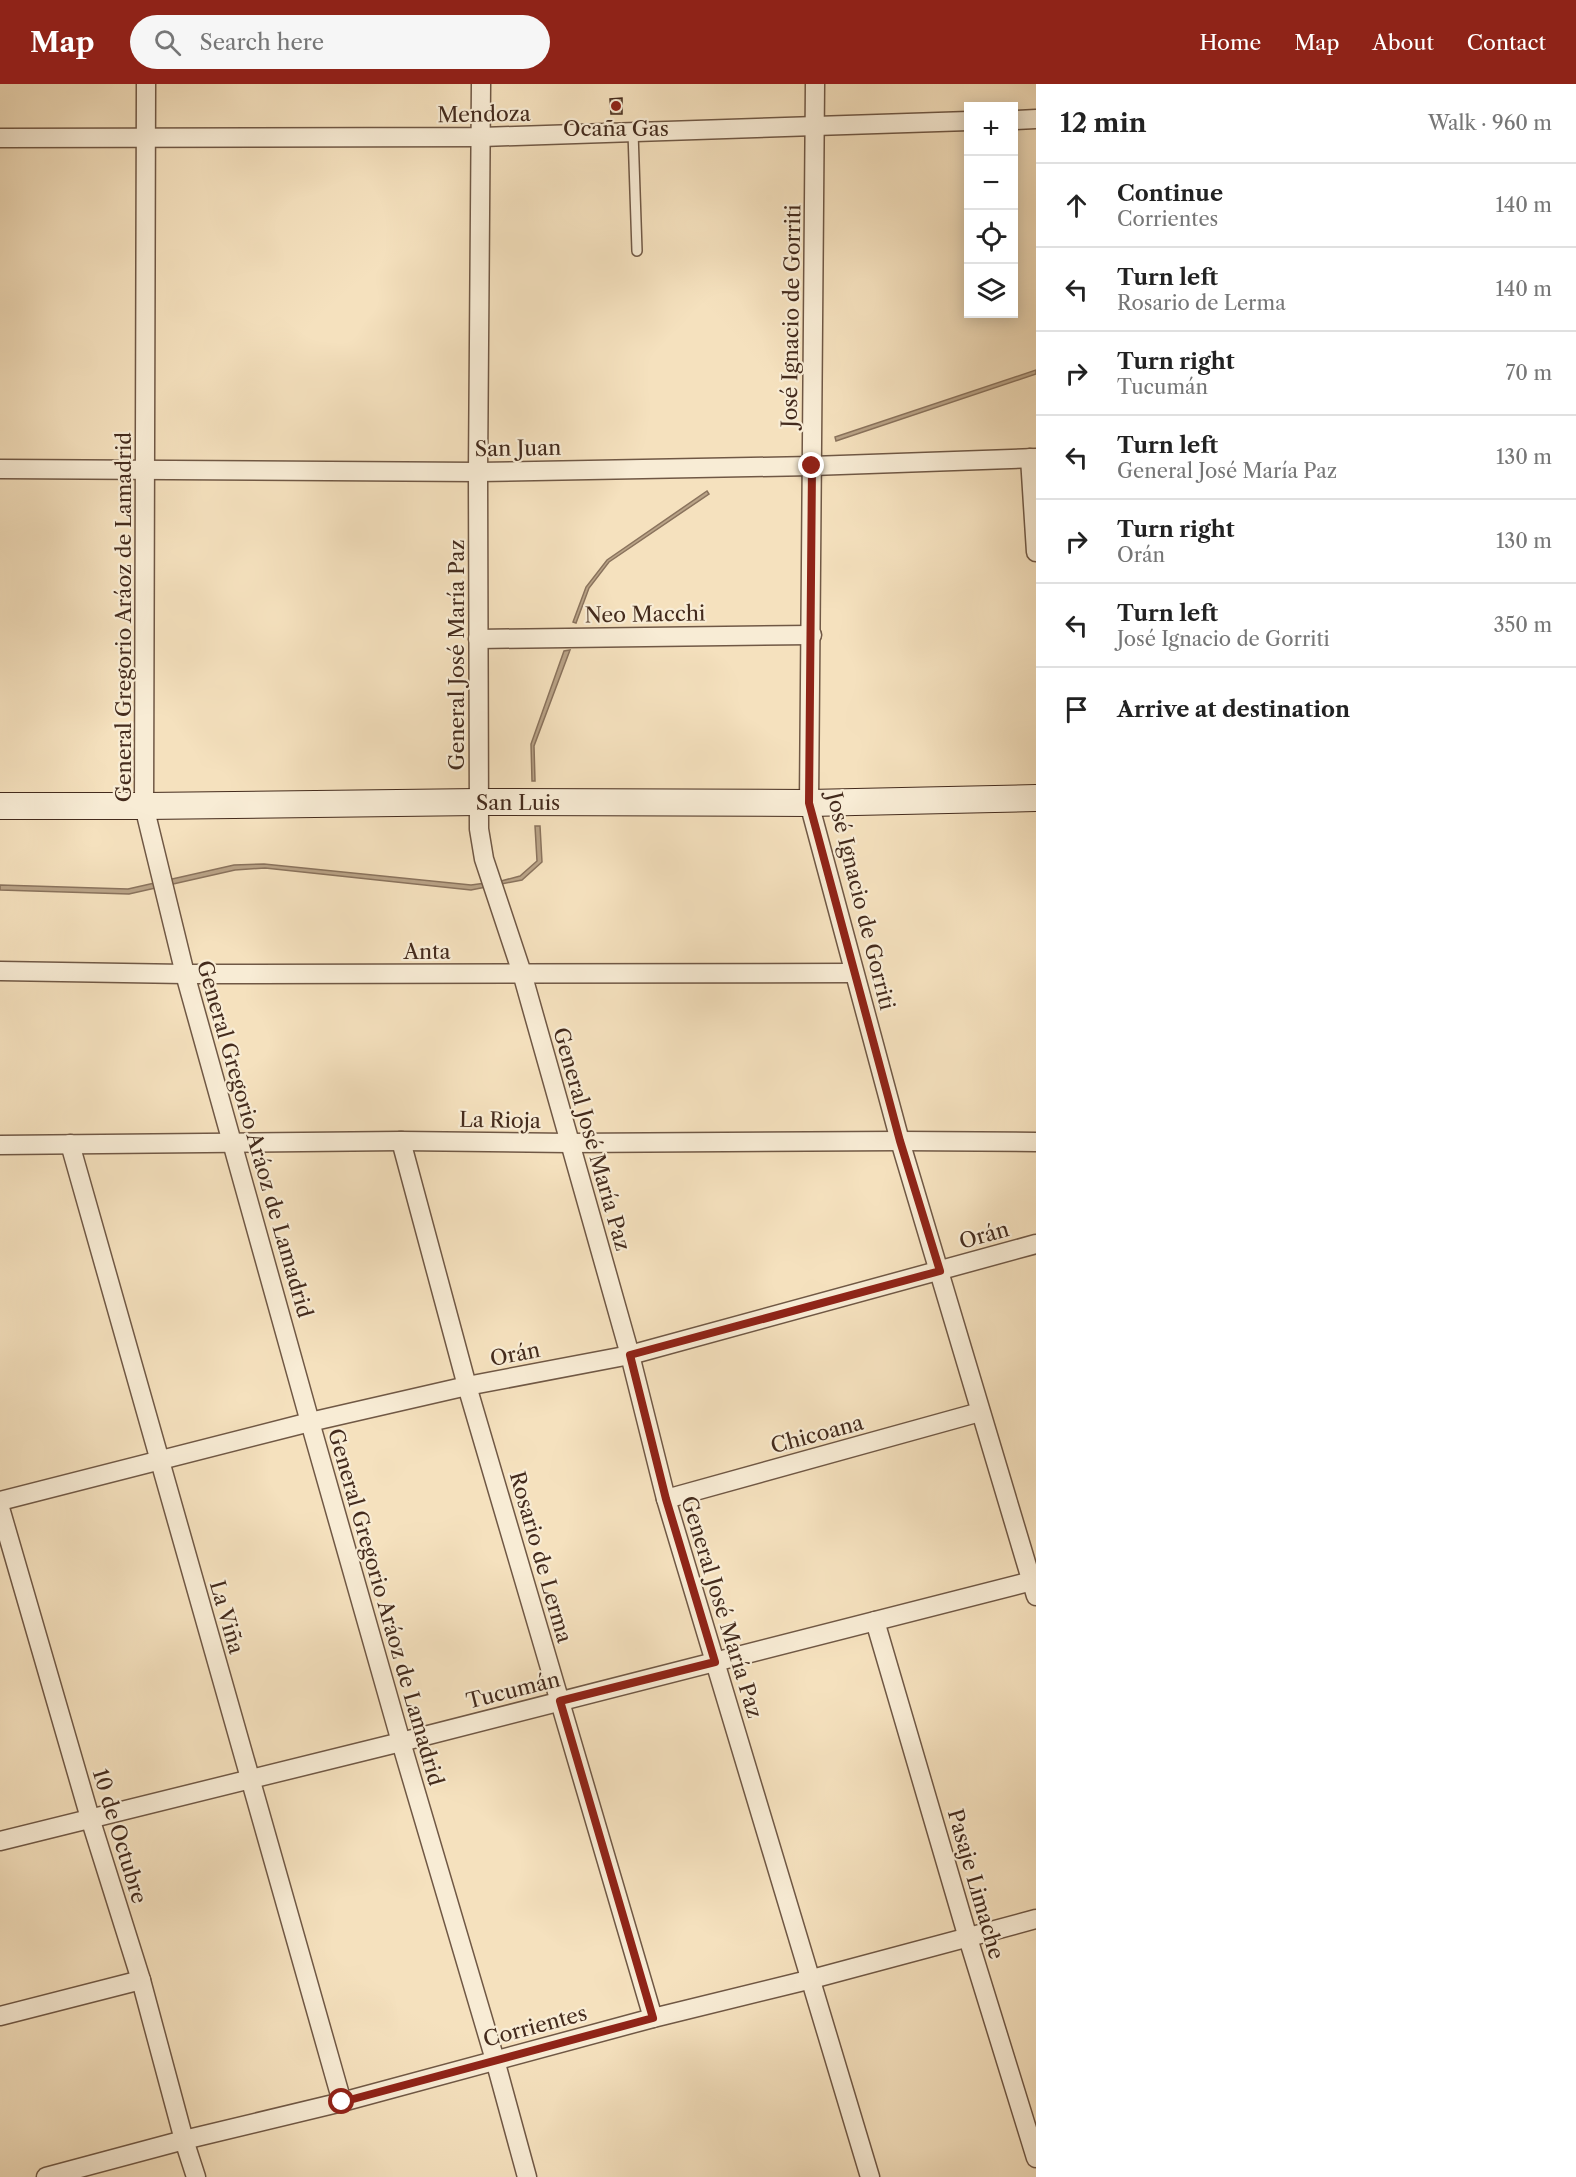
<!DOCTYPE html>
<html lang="en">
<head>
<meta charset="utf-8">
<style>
	body { margin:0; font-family:"Libre Caslon Text",serif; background:#f6f6f6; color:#222 }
	.controls { position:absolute; right:18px; top:18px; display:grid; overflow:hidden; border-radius:0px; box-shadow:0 3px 15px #0003 }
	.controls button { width:54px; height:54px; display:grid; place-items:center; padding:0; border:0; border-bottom:2px solid #e0e0e0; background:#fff; color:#222; font:30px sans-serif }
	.stop { position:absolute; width:18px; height:18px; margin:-14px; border:4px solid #8f2418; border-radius:50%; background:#fff }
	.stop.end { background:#8f2418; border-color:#fff; box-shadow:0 2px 6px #0008 }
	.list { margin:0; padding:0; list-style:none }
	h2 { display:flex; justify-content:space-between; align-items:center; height:78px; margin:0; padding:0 24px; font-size:26px }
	h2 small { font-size:20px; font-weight:400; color:#767676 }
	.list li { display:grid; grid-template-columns:39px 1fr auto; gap:18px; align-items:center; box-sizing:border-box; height:84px; padding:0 24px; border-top:2px solid #e0e0e0 }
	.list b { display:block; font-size:22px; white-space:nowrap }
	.list p { margin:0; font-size:20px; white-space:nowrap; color:#767676 }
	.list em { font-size:20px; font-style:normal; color:#767676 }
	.icon { flex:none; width:33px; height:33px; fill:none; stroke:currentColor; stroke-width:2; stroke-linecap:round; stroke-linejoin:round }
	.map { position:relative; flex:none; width:1036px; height:2093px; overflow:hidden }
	header { display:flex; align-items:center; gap:36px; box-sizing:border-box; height:84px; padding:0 30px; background:#8f2418; color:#fff }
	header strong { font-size:28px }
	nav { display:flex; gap:33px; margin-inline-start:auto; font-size:21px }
	.search { width:420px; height:54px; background:#f6f6f6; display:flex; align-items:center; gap:15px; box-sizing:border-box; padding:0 21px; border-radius:33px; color:#767676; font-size:22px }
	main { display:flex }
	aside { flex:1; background:#fff }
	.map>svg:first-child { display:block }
</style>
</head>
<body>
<header>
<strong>Map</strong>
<div class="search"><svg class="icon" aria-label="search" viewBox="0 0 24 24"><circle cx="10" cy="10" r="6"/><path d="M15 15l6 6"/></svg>Search here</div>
<nav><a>Home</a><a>Map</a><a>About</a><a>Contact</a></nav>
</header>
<main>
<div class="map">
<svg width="1036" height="2093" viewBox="0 0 1036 2093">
	<rect width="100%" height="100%" fill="#f5e1be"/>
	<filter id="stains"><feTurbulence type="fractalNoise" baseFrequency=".00333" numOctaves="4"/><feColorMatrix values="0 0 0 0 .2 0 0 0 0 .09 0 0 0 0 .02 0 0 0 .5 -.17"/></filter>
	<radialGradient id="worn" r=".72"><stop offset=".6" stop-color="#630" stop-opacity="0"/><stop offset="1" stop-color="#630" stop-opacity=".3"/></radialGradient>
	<g fill="#b9a387" stroke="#8a735d" stroke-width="1.5">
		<path d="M1036 286V290L836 357 835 353Z"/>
		<path d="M707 407 709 410 609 478 589 504 576 539 573 538 586 503 607 476Z"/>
		<path d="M570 566 534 662 535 697H532L531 660 564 567Z"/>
		<path d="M535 742H540L542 778 522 796 471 806 265 784 235 786 129 810 0 806V801L128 805 234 781 264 780 471 801 501 797 520 792 537 777Z"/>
	</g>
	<path fill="#a08a71" stroke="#442b1d" stroke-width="1.5" d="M622 14V30H611L610 15Z"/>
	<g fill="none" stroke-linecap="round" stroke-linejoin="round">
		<g stroke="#705845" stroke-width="12">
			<path id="lane" d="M633 48 637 167"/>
		</g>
		<g stroke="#705845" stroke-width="21">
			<g id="street">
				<path d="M146 0 144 722 185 890 310 1338 401 1658 495 1976 527 2093"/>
				<path d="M481 0 478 388 479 745 484 775 522 889 630 1271 666 1415 870 2093"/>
				<path d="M815 0 809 719 900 1057 1036 1512"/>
				<path d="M1014 36 1036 35"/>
				<path d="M0 54 482 53 969 37"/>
				<path d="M1030 374 1036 468"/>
				<path d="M0 385 478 388 812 382 1036 374"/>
				<path d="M478 555 812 551"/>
				<path d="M0 887 185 890 854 889"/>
				<path d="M401 1057 467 1302 653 1934"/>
				<path d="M70 1060 342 2018"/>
				<path d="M0 1061 401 1057 569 1059 900 1057 1036 1058"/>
				<path d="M666 1415 980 1328"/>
				<path d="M0 1417 310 1338 467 1302 630 1271 1036 1160"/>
				<path d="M0 1424 90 1734 141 1896 184 2056 196 2093"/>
				<path d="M875 1537 968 1854 1036 2074"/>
				<path d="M0 1757 401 1658 1036 1496"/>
				<path d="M0 1932 141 1896"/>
				<path d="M46 2093 184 2056 342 2018 653 1934 812 1895 1036 1835"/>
			</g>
		</g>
		<g stroke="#442b1d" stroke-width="28">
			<path id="secondary" d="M0 722H144L479 718 809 719 1036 714"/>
		</g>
		<use href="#lane" stroke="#f8ecd5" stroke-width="9"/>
		<use href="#street" stroke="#f8ecd5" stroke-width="18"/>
		<use href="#secondary" stroke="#f8ecd5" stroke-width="26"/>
	</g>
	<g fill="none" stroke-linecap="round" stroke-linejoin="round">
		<path stroke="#8f2418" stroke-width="8" d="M342 2018 653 1934 560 1617 715 1578 666 1415 630 1271 940 1187 900 1057 809 719 812 382"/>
	</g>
	<circle fill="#8f2418" stroke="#f8ecd5" stroke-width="2" cx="616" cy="22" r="6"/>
	<g text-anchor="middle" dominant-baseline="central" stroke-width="4.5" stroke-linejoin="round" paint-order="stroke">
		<g font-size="21" fill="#442b1d" stroke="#f8ecd5">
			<text transform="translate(484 30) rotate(-1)">Mendoza</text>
			<text transform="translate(791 232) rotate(-89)">José Ignacio de Gorriti</text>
			<text transform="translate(518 364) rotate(-1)">San Juan</text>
			<text transform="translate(645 530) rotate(-1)">Neo Macchi</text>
			<text transform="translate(123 533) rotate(-90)">General Gregorio Aráoz de Lamadrid</text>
			<text transform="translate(456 571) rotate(-90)">General José María Paz</text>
			<text x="518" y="718">San Luis</text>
			<text transform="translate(861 817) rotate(76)">José Ignacio de Gorriti</text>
			<text x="427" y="867">Anta</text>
			<text transform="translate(500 1036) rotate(1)">La Rioja</text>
			<text transform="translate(255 1055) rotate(74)">General Gregorio Aráoz de Lamadrid</text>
			<text transform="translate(592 1055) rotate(74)">General José María Paz</text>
			<text transform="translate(984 1151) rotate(-16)">Orán</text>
			<text transform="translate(515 1270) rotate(-11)">Orán</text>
			<text transform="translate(817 1350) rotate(-15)">Chicoana</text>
			<text transform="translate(541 1473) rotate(74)">Rosario de Lerma</text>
			<text transform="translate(386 1523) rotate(74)">General Gregorio Aráoz de Lamadrid</text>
			<text transform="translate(722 1523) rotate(73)">General José María Paz</text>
			<text transform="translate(227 1533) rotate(74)">La Viña</text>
			<text transform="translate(513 1606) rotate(-14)">Tucumán</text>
			<text transform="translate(120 1752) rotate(73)">10 de Octubre</text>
			<text transform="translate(976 1800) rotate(74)">Pasaje Limache</text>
			<text transform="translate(535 1942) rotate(-15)">Corrientes</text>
		</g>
		<g font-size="21" fill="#442b1d" stroke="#f8ecd5">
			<text x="616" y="44">Ocaña Gas</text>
		</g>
	</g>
	<rect width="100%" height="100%" filter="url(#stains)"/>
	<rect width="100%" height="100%" fill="url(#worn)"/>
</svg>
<div class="controls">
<button>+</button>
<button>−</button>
<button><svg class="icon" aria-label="locate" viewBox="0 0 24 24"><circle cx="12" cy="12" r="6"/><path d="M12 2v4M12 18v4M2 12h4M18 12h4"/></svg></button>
<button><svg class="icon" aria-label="layers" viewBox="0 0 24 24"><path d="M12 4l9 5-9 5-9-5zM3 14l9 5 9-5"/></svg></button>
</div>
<div class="stop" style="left:342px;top:2018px"></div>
<div class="stop end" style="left:812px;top:382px"></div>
</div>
<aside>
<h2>12 min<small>Walk · 960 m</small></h2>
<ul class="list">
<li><svg class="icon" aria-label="ahead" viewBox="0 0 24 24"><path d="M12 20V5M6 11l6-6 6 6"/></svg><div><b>Continue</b><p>Corrientes</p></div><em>140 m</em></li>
<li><svg class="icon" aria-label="left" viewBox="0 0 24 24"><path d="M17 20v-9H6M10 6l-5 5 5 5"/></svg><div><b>Turn left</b><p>Rosario de Lerma</p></div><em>140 m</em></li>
<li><svg class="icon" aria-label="right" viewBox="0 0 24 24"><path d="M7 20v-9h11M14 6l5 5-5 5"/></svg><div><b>Turn right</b><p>Tucumán</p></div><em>70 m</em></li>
<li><svg class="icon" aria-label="left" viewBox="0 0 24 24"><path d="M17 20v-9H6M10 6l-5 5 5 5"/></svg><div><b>Turn left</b><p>General José María Paz</p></div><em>130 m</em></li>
<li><svg class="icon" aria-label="right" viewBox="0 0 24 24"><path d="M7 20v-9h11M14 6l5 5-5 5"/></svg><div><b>Turn right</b><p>Orán</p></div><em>130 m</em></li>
<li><svg class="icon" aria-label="left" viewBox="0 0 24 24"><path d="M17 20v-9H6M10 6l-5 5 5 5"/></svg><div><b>Turn left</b><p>José Ignacio de Gorriti</p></div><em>350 m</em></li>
<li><svg class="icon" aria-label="arrive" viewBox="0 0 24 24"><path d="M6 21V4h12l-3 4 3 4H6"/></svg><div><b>Arrive at destination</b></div></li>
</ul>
</aside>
</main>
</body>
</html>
